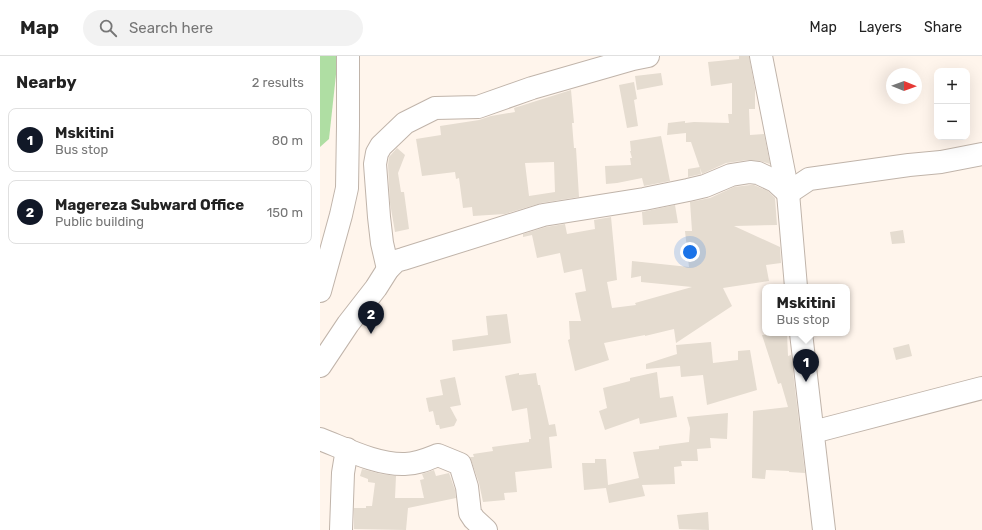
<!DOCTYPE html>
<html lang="en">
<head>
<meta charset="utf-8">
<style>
	body { margin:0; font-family:Rubik,sans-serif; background:#f2f2f2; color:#222 }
	.controls { position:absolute; right:12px; top:12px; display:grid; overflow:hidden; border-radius:8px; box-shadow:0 4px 16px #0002 }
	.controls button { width:36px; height:36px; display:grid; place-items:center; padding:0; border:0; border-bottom:1px solid #e0e0e0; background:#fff; color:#222; font:20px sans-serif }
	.compass { position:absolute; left:566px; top:12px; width:36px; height:36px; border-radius:50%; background:#fff; box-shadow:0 4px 16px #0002; rotate:91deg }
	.you { position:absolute; left:370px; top:196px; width:14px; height:14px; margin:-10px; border:3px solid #fff; border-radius:50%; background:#1a73e8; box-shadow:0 0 0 6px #1a73e833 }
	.badge { display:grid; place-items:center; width:26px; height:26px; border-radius:50%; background:#111827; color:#fff; font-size:13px; font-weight:700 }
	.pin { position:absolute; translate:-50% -33px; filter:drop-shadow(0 1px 2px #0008) }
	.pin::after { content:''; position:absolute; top:21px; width:14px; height:12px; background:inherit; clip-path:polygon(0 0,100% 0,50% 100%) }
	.popup { position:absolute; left:442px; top:228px; width:88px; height:52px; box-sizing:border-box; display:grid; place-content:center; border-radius:8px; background:#fff; filter:drop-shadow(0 1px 3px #0005); font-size:13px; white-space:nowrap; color:#767676 }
	.popup b { font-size:15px; color:#222 }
	.popup::after { content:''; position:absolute; left:50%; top:100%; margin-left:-8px; border:8px solid transparent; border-top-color:#fff }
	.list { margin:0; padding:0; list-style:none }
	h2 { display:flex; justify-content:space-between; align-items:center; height:52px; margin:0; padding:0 16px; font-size:17px }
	h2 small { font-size:13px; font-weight:400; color:#767676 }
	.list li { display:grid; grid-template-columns:26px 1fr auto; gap:12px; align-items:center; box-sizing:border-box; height:64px; margin:0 8px 8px; padding:0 8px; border:1px solid #e0e0e0; border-radius:8px }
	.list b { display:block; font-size:15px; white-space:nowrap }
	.list p { margin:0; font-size:13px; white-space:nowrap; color:#767676 }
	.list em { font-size:13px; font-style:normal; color:#767676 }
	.icon { flex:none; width:22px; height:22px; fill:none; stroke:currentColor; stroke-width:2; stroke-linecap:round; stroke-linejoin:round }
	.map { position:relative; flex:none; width:662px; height:474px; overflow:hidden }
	header { display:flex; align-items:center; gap:24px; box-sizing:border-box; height:56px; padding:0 20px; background:#fff; border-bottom:1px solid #e0e0e0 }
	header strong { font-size:19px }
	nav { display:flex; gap:22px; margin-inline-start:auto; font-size:14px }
	.search { width:280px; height:36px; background:#f2f2f2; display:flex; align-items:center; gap:10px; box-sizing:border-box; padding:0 14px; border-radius:22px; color:#767676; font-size:15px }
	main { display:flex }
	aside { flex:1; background:#fff }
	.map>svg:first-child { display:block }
</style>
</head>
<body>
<header>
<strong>Map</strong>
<div class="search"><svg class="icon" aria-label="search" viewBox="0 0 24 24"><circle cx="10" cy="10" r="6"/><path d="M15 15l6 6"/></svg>Search here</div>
<nav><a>Map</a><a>Layers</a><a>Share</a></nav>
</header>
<main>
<aside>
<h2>Nearby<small>2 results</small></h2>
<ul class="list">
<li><span class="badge">1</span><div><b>Mskitini</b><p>Bus stop</p></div><em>80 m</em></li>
<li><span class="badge">2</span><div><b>Magereza Subward Office</b><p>Public building</p></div><em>150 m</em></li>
</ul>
</aside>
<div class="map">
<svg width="662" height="474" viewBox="0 0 662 474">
	<rect width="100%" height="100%" fill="#fff5ec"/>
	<path fill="#afdea3" d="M0 0H18L9 83 0 91Z"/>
	<g fill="#e5dcd0" fill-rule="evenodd">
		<path d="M419 0H429L435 33V53H429L430 79 444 78 450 108 440 105 428 104 406 107 382 118 371 86H366V77L347 79 348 67 365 65V67L374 66 409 67 408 58H412V27L391 30 388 6 419 3Z"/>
		<path d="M341 17 343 29 317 34 315 20Z"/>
		<path d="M314 26 317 43 314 44 318 70 307 72 299 29Z"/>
		<path d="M251 34 254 67H252L254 92H256L259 141 221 147 185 158 153 160 152 151 143 152 139 122 136 123 135 116 102 120 96 83 121 79 120 70 159 64 171 60 195 56 194 52ZM234 106 235 136 209 140 205 107Z"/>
		<path d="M341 80 350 125 324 130 322 122 297 127 286 128 285 110 311 109 310 102H312L310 95H311L310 85Z"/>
		<path d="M77 92 85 99 78 117 81 136H84L89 173 75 176 70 147 68 109 69 101Z"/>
		<path d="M380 111 381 118 368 121V113Z"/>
		<path d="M430 129H434L448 135 455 142 457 169 414 170 460 191 461 207 446 209 449 225 403 232 412 250 356 287 354 273 325 280V279L284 287 289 304 255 315 248 284 250 283 249 265H261L255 237 266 235 262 213 244 217 240 197 217 202 212 179 203 181V178L226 171 245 168 247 178 275 173 274 164 291 161 297 224 287 226 292 252 316 249 315 247 372 231 321 226V220L311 222 312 205 369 211 365 175H372L370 146 390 142 414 131Z"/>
		<path d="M355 149 358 167 323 169 322 156Z"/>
		<path d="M583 174 585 187 572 188 570 176Z"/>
		<path d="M187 258 191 287 133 295 132 284 168 279 166 260Z"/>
		<path d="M467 277 468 300 471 299 485 417 469 416V415L446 414 445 423 432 422 433 355 468 351 461 327 458 328 442 279Z"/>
		<path d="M391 286 393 307 418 304V295L430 294 437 334 387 349 383 319 361 321 360 310 326 313V308L357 298 356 289Z"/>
		<path d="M589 288 592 300 576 304 573 292Z"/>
		<path d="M337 316 340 342 353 340 357 361 320 368 319 362 285 374 279 355 287 352 283 332 310 325V322Z"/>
		<path d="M199 317V319L216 317 218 329H220L229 369 235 368 237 380 229 381 232 412 195 416 197 436 184 437 185 444 163 446 159 427 150 401H154L153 398 173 395 172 391 209 386V383H211L207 352 192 355 185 320Z"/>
		<path d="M135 321 141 349 130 351 137 364 134 370 120 373 119 369H116L113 355 109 356 106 342 123 339 120 324Z"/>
		<path d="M408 357 407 383 390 382 391 392 377 393 378 405H361L362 410 354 411 355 428 322 429 325 440 289 447 286 432 264 434 262 407H275V403H286L288 429 319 422 313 396 339 393V390L369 386 370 372 367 361Z"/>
		<path d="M42 413 61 418 76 420 75 442H104L100 424 104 423 102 418 114 414 116 420 129 417 135 434 136 442 88 452 86 474 34 473V452H46V450H52L55 427 48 426V423L40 420Z"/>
		<path d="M388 456 389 474 359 473 357 459Z"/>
	</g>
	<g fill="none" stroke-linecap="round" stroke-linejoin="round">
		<g stroke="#c0b4aa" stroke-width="24">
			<g id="minor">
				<path d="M441 0 468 137 476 231"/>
				<path d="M68 213 62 187 59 161 55 108 57 97 61 90 85 67 115 52 158 51 212 32 313 3 328 0"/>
				<path d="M0 235 21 159 27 132 28 70V0"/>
				<path d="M481 277 504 474"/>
				<path d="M0 310 28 268 56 232 68 213 76 205 83 203 223 159 324 143 368 134 385 130 411 119 430 116 438 117 455 125 468 137 489 123 589 109 621 106 662 98"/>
				<path d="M493 376 662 332"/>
				<path d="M0 383C26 393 57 409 85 408 97 408 108 403 118 399L140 408 147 431 150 457 154 463 166 474"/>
				<path d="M21 474 23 417 27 393"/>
			</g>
		</g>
		<use href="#minor" stroke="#fff" stroke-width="22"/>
	</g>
</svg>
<div class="controls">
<button>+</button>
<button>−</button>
</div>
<svg class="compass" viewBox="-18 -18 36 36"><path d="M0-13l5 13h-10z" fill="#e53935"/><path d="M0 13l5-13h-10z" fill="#767676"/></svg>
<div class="you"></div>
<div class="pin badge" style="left:486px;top:326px">1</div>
<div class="popup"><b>Mskitini</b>Bus stop</div>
<div class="pin badge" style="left:51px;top:278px">2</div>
</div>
</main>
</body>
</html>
